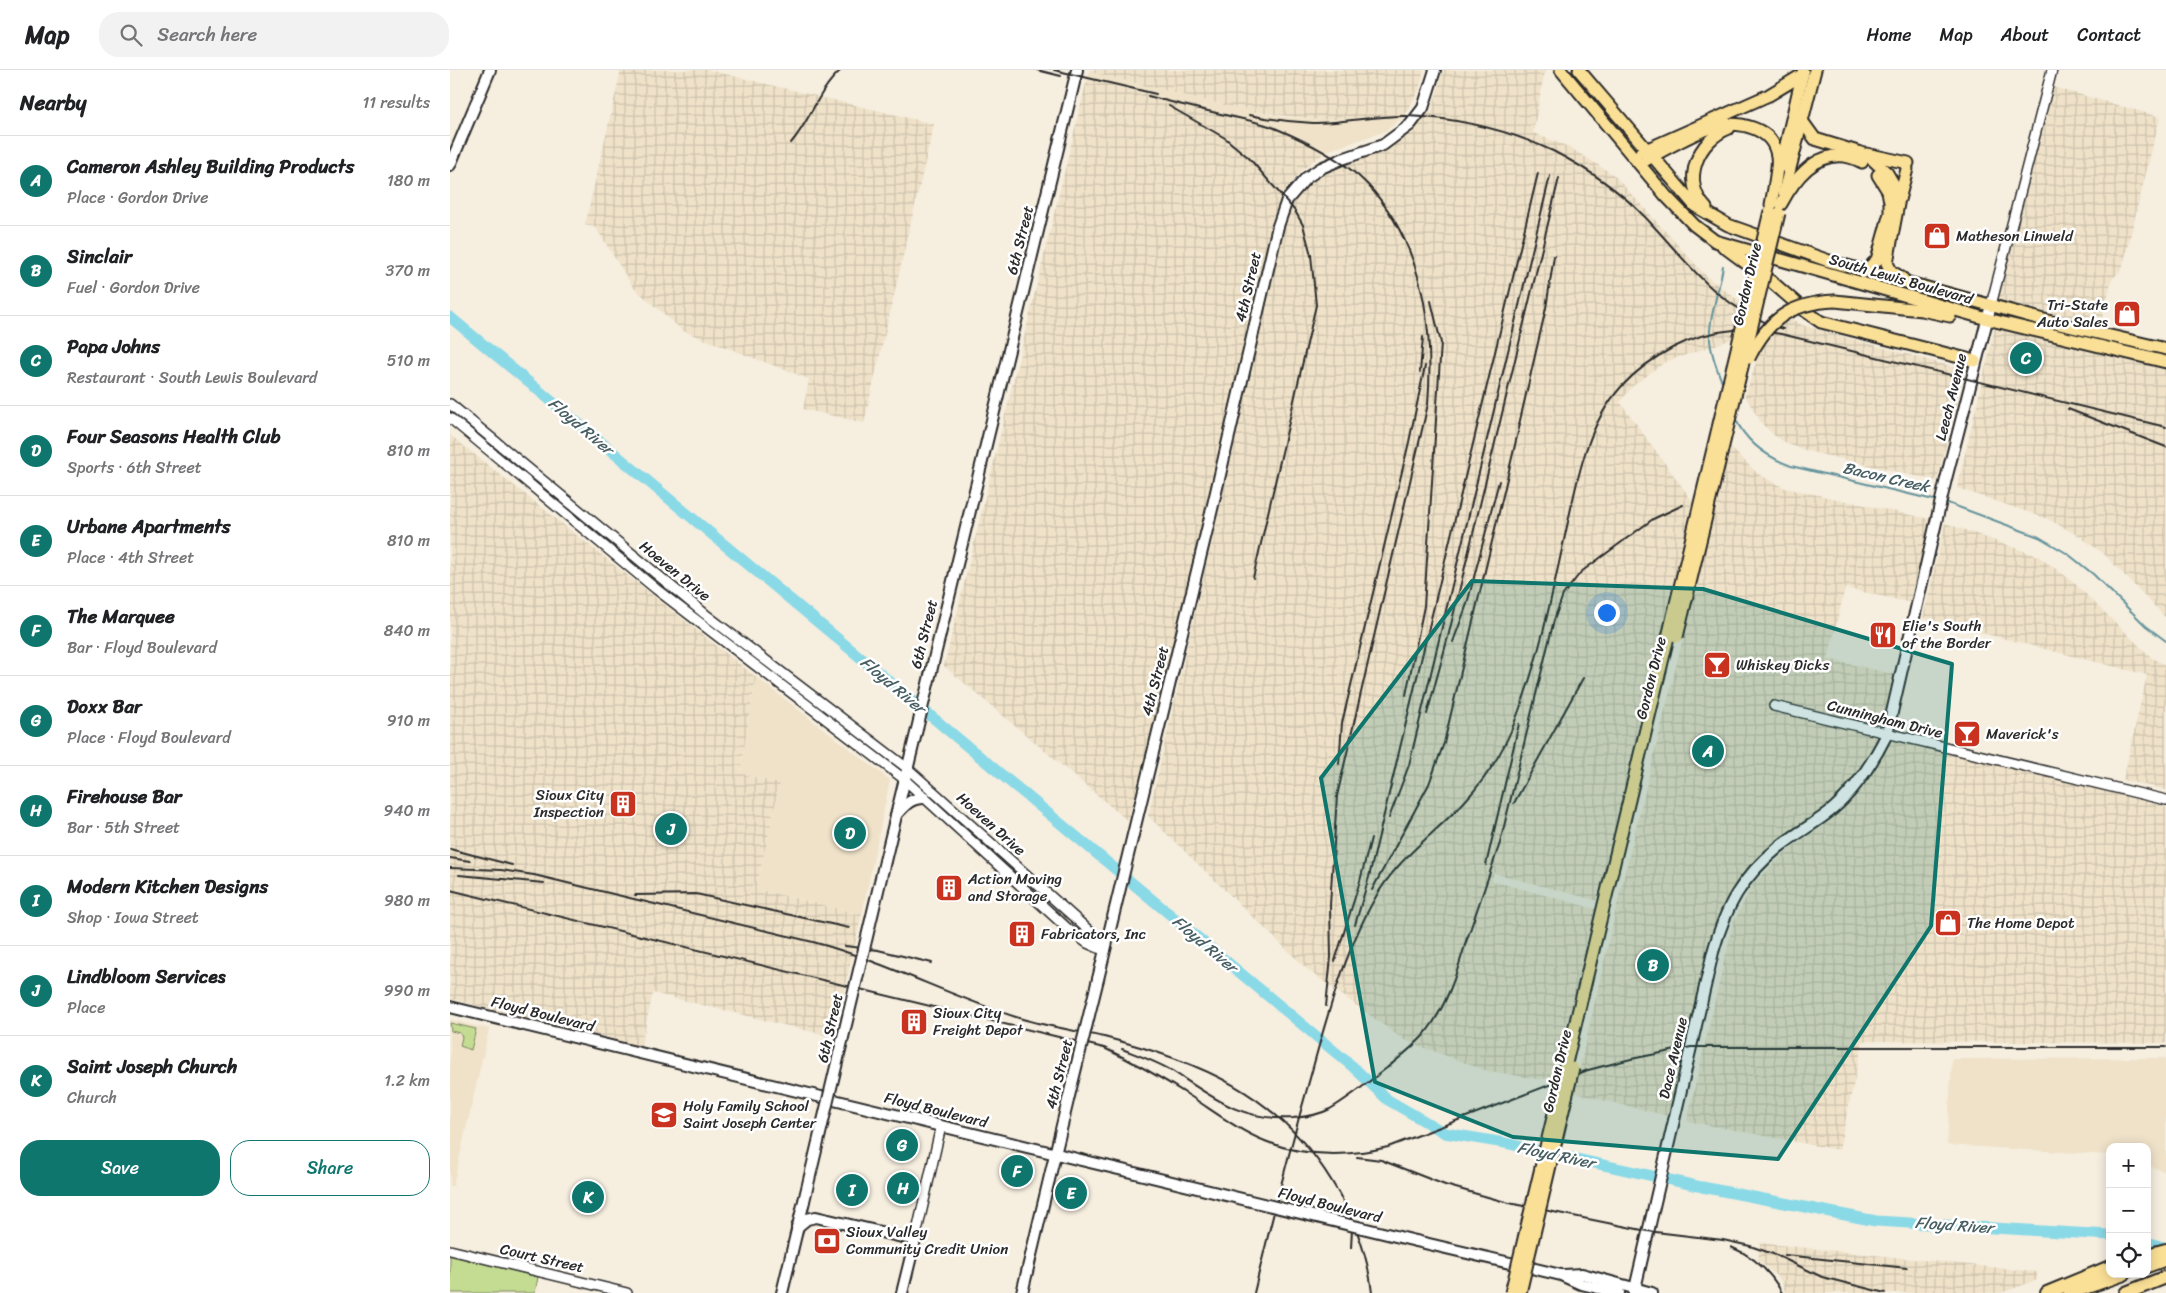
<!DOCTYPE html>
<html lang="en">
<head>
<meta charset="utf-8">
<style>
	body { margin:0; font-family:Sriracha,sans-serif; background:#f2f2f2; color:#202124 }
	.controls { position:absolute; right:15px; bottom:15px; display:grid; overflow:hidden; border-radius:10px; box-shadow:0 2px 12px #0003 }
	.controls button { width:45px; height:45px; display:grid; place-items:center; padding:0; border:0; border-bottom:1px solid #e0e0e0; background:#fff; color:#202124; font:25px sans-serif }
	.you { position:absolute; left:1156px; top:542px; width:18px; height:18px; margin:-12px; border:4px solid #fff; border-radius:50%; background:#1a73e8; box-shadow:0 0 0 8px #1a73e833 }
	.badge { display:grid; place-items:center; width:32px; height:32px; border-radius:50%; background:#0f766e; color:#fff; font-size:16px; font-weight:700 }
	.pin { position:absolute; translate:-50% -50%; border:2px solid #fff; box-shadow:0 1px 5px #0006 }
	.list { margin:0; padding:0; list-style:none }
	h2 { display:flex; justify-content:space-between; align-items:center; height:65px; margin:0; padding:0 20px; font-size:21px }
	h2 small { font-size:16px; font-weight:400; color:#757577 }
	.list li { display:grid; grid-template-columns:32px 1fr auto; gap:15px; align-items:center; box-sizing:border-box; height:90px; padding:0 20px; border-top:1px solid #e0e0e0 }
	.list b { display:block; font-size:19px; white-space:nowrap }
	.list p { margin:0; font-size:16px; white-space:nowrap; color:#757577 }
	.list em { font-size:16px; font-style:normal; color:#757577 }
	.actions { display:flex; gap:10px; padding:15px 20px }
	.actions a { flex:1; padding:11px 0; border:1px solid #0f766e; border-radius:20px; text-align:center; font-size:18px; color:#0f766e }
	.actions .main { background:#0f766e; color:#fff }
	.icon { flex:none; width:28px; height:28px; fill:none; stroke:currentColor; stroke-width:2; stroke-linecap:round; stroke-linejoin:round }
	.map { position:relative; flex:none; width:1716px; height:1223px; overflow:hidden }
	header { display:flex; align-items:center; gap:30px; box-sizing:border-box; height:70px; padding:0 25px; background:#fff; border-bottom:1px solid #e0e0e0 }
	header strong { font-size:24px }
	nav { display:flex; gap:28px; margin-inline-start:auto; font-size:18px }
	.search { width:350px; height:45px; background:#f2f2f2; display:flex; align-items:center; gap:12px; box-sizing:border-box; padding:0 18px; border-radius:20px; color:#757577; font-size:19px }
	main { display:flex }
	aside { flex:1; background:#fff }
	.map>svg:first-child { display:block }
</style>
</head>
<body>
<header>
<strong>Map</strong>
<div class="search"><svg class="icon" aria-label="search" viewBox="0 0 24 24"><circle cx="10" cy="10" r="6"/><path d="M15 15l6 6"/></svg>Search here</div>
<nav><a>Home</a><a>Map</a><a>About</a><a>Contact</a></nav>
</header>
<main>
<aside>
<h2>Nearby<small>11 results</small></h2>
<ul class="list">
<li><span class="badge">A</span><div><b>Cameron Ashley Building Products</b><p>Place · Gordon Drive</p></div><em>180 m</em></li>
<li><span class="badge">B</span><div><b>Sinclair</b><p>Fuel · Gordon Drive</p></div><em>370 m</em></li>
<li><span class="badge">C</span><div><b>Papa Johns</b><p>Restaurant · South Lewis Boulevard</p></div><em>510 m</em></li>
<li><span class="badge">D</span><div><b>Four Seasons Health Club</b><p>Sports · 6th Street</p></div><em>810 m</em></li>
<li><span class="badge">E</span><div><b>Urbane Apartments</b><p>Place · 4th Street</p></div><em>810 m</em></li>
<li><span class="badge">F</span><div><b>The Marquee</b><p>Bar · Floyd Boulevard</p></div><em>840 m</em></li>
<li><span class="badge">G</span><div><b>Doxx Bar</b><p>Place · Floyd Boulevard</p></div><em>910 m</em></li>
<li><span class="badge">H</span><div><b>Firehouse Bar</b><p>Bar · 5th Street</p></div><em>940 m</em></li>
<li><span class="badge">I</span><div><b>Modern Kitchen Designs</b><p>Shop · Iowa Street</p></div><em>980 m</em></li>
<li><span class="badge">J</span><div><b>Lindbloom Services</b><p>Place</p></div><em>990 m</em></li>
<li><span class="badge">K</span><div><b>Saint Joseph Church</b><p>Church</p></div><em>1.2 km</em></li>
</ul>
<div class="actions"><a class="main">Save</a><a>Share</a></div>
</aside>
<div class="map">
<svg width="1716" height="1223" viewBox="0 0 1716 1223">
	<defs>
		<pattern id="industrial-grid" width="8" height="8" patternUnits="userSpaceOnUse" patternTransform="scale(1.25)"><rect width="8" height="8" fill="#efe2c9"/><path d="M0 4h8M4 0v8" fill="none" stroke="#cdc2ad"/></pattern>
	</defs>
	<rect width="100%" height="100%" fill="#f6eedf"/>
	<filter id="ink" filterUnits="userSpaceOnUse"><feTurbulence type="fractalNoise" baseFrequency=".02" numOctaves="2"/><feDisplacementMap in="SourceGraphic" scale="10" xChannelSelector="R" yChannelSelector="G"/><feConvolveMatrix kernelMatrix="1 2 1 2 8 2 1 2 1" color-interpolation-filters="sRGB"/></filter>
	<g filter="url(#ink)">
		<g fill="#efe2c9">
			<path d="M639 2 803 42 833 47 871 50 955 45 936 61 877 81 821 54 637 9Z"/>
			<path d="M306 607 440 710 412 844 306 819 330 714 290 703Z"/>
			<path d="M0 950 39 959 3 1116H0Z"/>
			<path d="M1716 988V1102L1697 1095V1077H1660V1085L1497 1075 1502 989Z"/>
		</g>
		<g fill="url(#industrial-grid)">
			<path d="M171 0H258L484 54 414 353 353 339 359 309 233 261 183 217 146 158 135 155Z"/>
			<path d="M639 0H974L969 20 955 45 871 50 803 42 639 2Z"/>
			<path d="M993 0H1095L1083 63 1119 77 1164 105 1257 207 1292 233 1283 269 1215 292 1183 316 1170 332 1244 433 1148 831 1044 803 1042 811 1146 839 1104 1008 1086 1009 1034 1000 954 970 859 901 698 746 838 141 853 116 874 101 945 74 960 60 973 43H981Z"/>
			<path d="M637 9 821 54 877 81 854 98 834 121 822 152 826 154 744 500 678 751 494 596Z"/>
			<path d="M1603 17 1710 47 1672 199 1662 209 1650 257 1547 232Z"/>
			<path d="M1340 248 1352 255 1514 300 1487 411 1361 382 1340 375 1325 366 1312 354 1295 326 1310 280 1329 255Z"/>
			<path d="M1545 257 1716 298V548L1653 483 1629 466 1598 449 1507 418Z"/>
			<path d="M0 365 306 607 290 703 330 714 306 819 412 844 383 967 203 923 191 976 0 929Z"/>
			<path d="M1280 377 1308 404 1335 418 1480 449 1461 533 1395 518 1378 589 1447 605 1439 643 1429 671 1410 701 1384 731 1339 763 1307 790 1282 821 1266 859 1218 1046 1124 1023 1167 835Z"/>
			<path d="M1495 453 1588 486 1621 510 1702 588 1716 595V720L1673 710 1697 605 1473 548Z"/>
			<path d="M1439 665 1716 737V973L1413 971 1389 1080 1237 1051 1283 853 1303 814 1339 779 1377 753 1422 704Z"/>
			<path d="M1310 1173 1587 1202V1210L1551 1223H1336L1330 1209 1308 1190Z"/>
		</g>
		<g fill="#c4dc92" stroke="#78845e">
			<path d="M0 953 26 959 21 980 10 976 12 967 10 963 1 961Z"/>
			<path d="M0 1185 88 1207 85 1223H0Z"/>
		</g>
		<g fill="none" stroke-linecap="round" stroke-linejoin="round">
			<g stroke="#64939c" stroke-width="2">
				<path d="M1273 315C1268 301 1261 285 1260 270 1258 250 1270 218 1273 196"/>
				<path d="M1285 348C1296 372 1317 387 1341 396L1488 431"/>
				<path d="M1495 432 1589 467 1618 484 1643 504 1696 556 1716 571"/>
			</g>
			<g stroke="#8ad9e7" stroke-width="11">
				<path d="M0 247 705 832 902 996 938 1030 995 1063 1055 1073 1252 1117 1426 1151 1660 1165"/>
				<path d="M1697 1172 1716 1178"/>
			</g>
			<g stroke="#2b2b2b" stroke-width="12">
				<g id="tertiary">
					<path d="M1541 235 1602 0"/>
					<path d="M0 334 255 544 457 698 645 866 655 881"/>
					<path d="M0 348 206 519 454 709 618 859 637 873 655 881"/>
					<path d="M1324 636 1716 730"/>
					<path d="M465 1170 491 1056"/>
					<path d="M0 1180 177 1223"/>
				</g>
			</g>
			<g stroke="#2b2b2b" stroke-width="14">
				<g id="secondary">
					<path d="M0 95 40 0"/>
					<path d="M446 745C455 735 460 728 474 728"/>
					<path d="M435 791 627 0"/>
					<path d="M648 909 762 439 828 156 837 130 856 108 871 98 892 89 933 75 960 55 973 38 985 0"/>
					<path d="M0 937 656 1096"/>
					<path d="M347 1157 357 1149 366 1147 465 1170 452 1223"/>
					<path d="M966 1171 1111 1205 1131 1214 1169 1223"/>
					<path d="M1114 1205 1132 1204 1202 1223"/>
					<path d="M332 1223 354 1131"/>
					<path d="M572 1223 619 1026"/>
					<path d="M1184 1223 1263 882C1276 836 1291 808 1329 777 1346 763 1367 753 1384 738 1407 718 1424 690 1437 664L1496 409 1541 235"/>
				</g>
			</g>
			<g stroke="#2b2b2b" stroke-width="15">
				<g id="primary">
					<path d="M1111 0 1216 126 1244 155 1265 171 1537 249 1716 292"/>
					<path d="M1129 0 1245 136 1278 155 1379 191 1605 253 1716 279"/>
					<path d="M1352 51 1365 69 1411 83 1422 89 1437 103 1444 115 1448 134 1437 193 1441 201 1453 209"/>
					<path d="M1191 82 1319 25 1352 5"/>
					<path d="M1416 84 1458 93"/>
					<path d="M1196 90C1211 81 1250 60 1265 56 1289 51 1323 57 1327 86 1329 96 1323 123 1321 135"/>
					<path d="M1331 96 1353 2"/>
					<path d="M1334 122 1365 0"/>
					<path d="M1449 130 1457 99"/>
					<path d="M1331 134C1347 104 1374 72 1412 92"/>
					<path d="M1256 138C1230 111 1248 70 1279 58"/>
					<path d="M1273 176 1323 213 1354 240 1371 252 1525 291"/>
					<path d="M1414 202 1427 190 1440 143V132L1438 121 1428 105"/>
					<path d="M1385 231 1472 240 1500 246"/>
				</g>
			</g>
			<g stroke="#2b2b2b" stroke-width="16">
				<g id="motorway">
					<path d="M1697 1185 1716 1180"/>
					<path d="M1697 1196 1716 1189"/>
					<path d="M1597 1223 1660 1197"/>
					<path d="M1620 1223 1674 1204"/>
					<path d="M1676 1223 1716 1207"/>
				</g>
			</g>
			<use href="#tertiary" stroke="#fff" stroke-width="9"/>
			<use href="#secondary" stroke="#fff" stroke-width="10"/>
			<use href="#primary" stroke="#fadf96" stroke-width="11"/>
			<use href="#motorway" stroke="#fadf96" stroke-width="12"/>
			<g stroke="#2b2b2b" stroke-width="2">
				<path d="M587 0 611 6"/>
				<path d="M604 0 706 24"/>
				<path d="M698 26C724 33 749 39 775 45 792 49 811 52 827 59 856 71 895 91 917 114 973 174 984 257 978 334L887 726 880 835 881 887 876 936"/>
				<path d="M719 36 775 68 799 88 845 141 853 155 861 185 866 235 803 508"/>
				<path d="M799 45C819 49 842 52 863 53 894 53 926 45 957 46 1008 48 1056 59 1103 81 1136 98 1169 120 1195 147 1241 195 1265 237 1333 259"/>
				<path d="M341 73C361 50 368 20 391 0"/>
				<path d="M970 302 973 267"/>
				<path d="M1618 339 1716 377"/>
				<path d="M1068 359 1096 238 1104 186"/>
				<path d="M1003 572 1017 534 1049 411"/>
				<path d="M956 625 974 536 991 273 981 231"/>
				<path d="M977 644 998 567 1109 108"/>
				<path d="M889 694 892 653 959 372 975 296"/>
				<path d="M1064 733 1133 608"/>
				<path d="M939 748 959 695 1100 106"/>
				<path d="M0 779 62 795"/>
				<path d="M0 788 20 791"/>
				<path d="M1036 795 1069 654"/>
				<path d="M0 798 51 800 84 805 363 872C434 891 499 926 569 948 596 956 626 961 654 967 749 991 827 1023 881 1110 902 1144 918 1183 922 1223"/>
				<path d="M9 805 94 813"/>
				<path d="M0 820 654 978C684 992 712 1008 740 1026 765 1042 788 1060 815 1071 855 1087 898 1087 938 1077L1138 1000 1181 989 1241 977H1716"/>
				<path d="M922 820 979 714 994 673 1070 354"/>
				<path d="M185 825 246 824 399 858"/>
				<path d="M905 855 919 807 1088 103"/>
				<path d="M1015 875 1050 773 1104 550 1113 525 1131 502 1203 449 1233 435"/>
				<path d="M395 876 428 880 482 893"/>
				<path d="M885 891 910 811 921 768"/>
				<path d="M672 979C690 986 708 992 724 1002 765 1029 792 1051 843 1048 855 1047 869 1045 880 1039 902 1026 922 1009 942 994"/>
				<path d="M938 997C950 987 962 978 973 966 996 939 1007 903 1017 868"/>
				<path d="M907 1087 931 1090 995 1115 1059 1133 1197 1161 1273 1170 1300 1176 1326 1185 1372 1207 1435 1223"/>
				<path d="M1281 1177C1303 1186 1321 1202 1332 1223"/>
				<path d="M901 1178 902 1159"/>
				<path d="M1335 1185 1457 1198"/>
				<path d="M804 1223C822 1148 841 1075 862 1001 877 945 896 880 924 830 946 789 985 764 1015 731 1038 706 1056 677 1067 646 1089 589 1101 529 1114 470 1126 418 1134 358 1171 317 1200 286 1241 263 1284 260 1299 259 1316 262 1331 264L1716 357"/>
			</g>
			<g stroke="#2b2b2b" stroke-width="14" stroke-linecap="butt">
				<g id="secondary-bridge">
					<path d="M619 1026 648 909"/>
					<path d="M656 1096 966 1171"/>
					<path d="M354 1131 435 791"/>
				</g>
			</g>
			<g stroke="#2b2b2b" stroke-width="15" stroke-linecap="butt">
				<g id="primary-bridge">
					<path d="M1299 288C1319 248 1341 233 1385 231"/>
					<path d="M1227 567 1329 143"/>
					<path d="M1061 1223 1320 141"/>
					<path d="M1070 1223 1123 998"/>
				</g>
			</g>
			<use href="#secondary-bridge" stroke="#fff" stroke-width="10"/>
			<use href="#primary-bridge" stroke="#fadf96" stroke-width="11"/>
		</g>
	</g>
	<path fill="#0f766e" fill-opacity="0.2" stroke="#0f766e" stroke-width="4" stroke-linejoin="round" d="M1022 511 1253 519 1502 594 1481 856 1328 1089 1063 1067 925 1012 871 708Z"/>
	<defs>
		<g id="shop-square" transform="scale(1.4375)"><rect x="-9" y="-9" width="18" height="18" rx="4" fill="#c8321e" stroke="#fff"/><path d="M-5-2.5h2.3a2.7 3.5 0 0 1 5.4 0H5L5.5 6h-11ZM-1.5-2.5h3a1.5 2.3 0 0 0-3 0Z" fill="#fff"/></g>
		<g id="restaurant-square" transform="scale(1.4375)"><rect x="-9" y="-9" width="18" height="18" rx="4" fill="#c8321e" stroke="#fff"/><path d="M-5-6h1v4h1v-4h1v4h1v-4h1v5L-1.5 .5V6h-2V.5L-5-1ZM5-6V6H3V1.5H1.5Q1.5-4 5-6Z" fill="#fff"/></g>
		<g id="bar-square" transform="scale(1.4375)"><rect x="-9" y="-9" width="18" height="18" rx="4" fill="#c8321e" stroke="#fff"/><path d="M-6-5H6L.8 .8V4.5H3.5V6h-7V4.5H-.8V.8Z" fill="#fff"/></g>
		<g id="building-square" transform="scale(1.4375)"><rect x="-9" y="-9" width="18" height="18" rx="4" fill="#c8321e" stroke="#fff"/><path d="M-4-6H4V6H1V3H-1V6H-4ZM-2.5-4.3h1.7v1.8h-1.7ZM.8-4.3h1.7v1.8H.8ZM-2.5-1h1.7V.8h-1.7ZM.8-1h1.7V.8H.8Z" fill="#fff"/></g>
		<g id="school-square" transform="scale(1.4375)"><rect x="-9" y="-9" width="18" height="18" rx="4" fill="#c8321e" stroke="#fff"/><path d="M0-5L7-2L0 1L-7-2ZM-4 1L0 2.5L4 1V4Q0 6-4 4Z" fill="#fff"/></g>
		<g id="bank-square" transform="scale(1.4375)"><rect x="-9" y="-9" width="18" height="18" rx="4" fill="#c8321e" stroke="#fff"/><path d="M-6-4H6V4H-6ZM0-2.3a2.3 2.3 0 1 0 0 4.6a2.3 2.3 0 1 0 0-4.6Z" fill="#fff"/></g>
	</defs>
	<g fill-rule="evenodd">
		<use href="#shop-square" x="1487" y="166"/>
		<use href="#shop-square" x="1677" y="244"/>
		<use href="#restaurant-square" x="1433" y="565"/>
		<use href="#bar-square" x="1267" y="595"/>
		<use href="#bar-square" x="1517" y="664"/>
		<use href="#building-square" x="173" y="734"/>
		<use href="#building-square" x="499" y="818"/>
		<use href="#shop-square" x="1498" y="853"/>
		<use href="#building-square" x="572" y="864"/>
		<use href="#building-square" x="464" y="952"/>
		<use href="#school-square" x="214" y="1045"/>
		<use href="#bank-square" x="377" y="1171"/>
	</g>
	<g text-anchor="middle" dominant-baseline="central" stroke-width="5" stroke-linejoin="round" paint-order="stroke">
		<g font-size="15" fill="#2b2b2b" stroke="#fff" text-anchor="start">
			<text x="1506" y="166">Matheson Linweld</text>
			<text x="1658" y="235" text-anchor="end">Tri-State<tspan x="1658" dy="17">Auto Sales</tspan></text>
			<text x="1452" y="556">Elie's South<tspan x="1452" dy="17">of the Border</tspan></text>
			<text x="1286" y="595">Whiskey Dicks</text>
			<text x="1536" y="664">Maverick's</text>
			<text x="154" y="725" text-anchor="end">Sioux City<tspan x="154" dy="17">Inspection</tspan></text>
			<text x="518" y="809">Action Moving<tspan x="518" dy="17">and Storage</tspan></text>
			<text x="1517" y="853">The Home Depot</text>
			<text x="591" y="864">Fabricators, Inc</text>
			<text x="483" y="943">Sioux City<tspan x="483" dy="17">Freight Depot</tspan></text>
			<text x="233" y="1036">Holy Family School<tspan x="233" dy="17">Saint Joseph Center</tspan></text>
			<text x="396" y="1162">Sioux Valley<tspan x="396" dy="17">Community Credit Union</tspan></text>
		</g>
		<g font-size="15" fill="#2b2b2b" stroke="#fff">
			<text transform="translate(570 170) rotate(-76)">6th Street</text>
			<text transform="translate(1451 209) rotate(16)">South Lewis Boulevard</text>
			<text transform="translate(1297 214) rotate(-77)">Gordon Drive</text>
			<text transform="translate(798 217) rotate(-77)">4th Street</text>
			<text transform="translate(1501 327) rotate(-76)">Leech Avenue</text>
			<text transform="translate(225 501) rotate(39)">Hoeven Drive</text>
			<text transform="translate(474 564) rotate(-76)">6th Street</text>
			<text transform="translate(1201 608) rotate(-76)">Gordon Drive</text>
			<text transform="translate(705 611) rotate(-76)">4th Street</text>
			<text transform="translate(1435 649) rotate(14)">Cunningham Drive</text>
			<text transform="translate(541 754) rotate(42)">Hoeven Drive</text>
			<text transform="translate(93 944) rotate(14)">Floyd Boulevard</text>
			<text transform="translate(380 958) rotate(-77)">6th Street</text>
			<text transform="translate(1223 988) rotate(-77)">Dace Avenue</text>
			<text transform="translate(1107 1001) rotate(-77)">Gordon Drive</text>
			<text transform="translate(609 1004) rotate(-76)">4th Street</text>
			<text transform="translate(486 1040) rotate(14)">Floyd Boulevard</text>
			<text transform="translate(880 1135) rotate(14)">Floyd Boulevard</text>
			<text transform="translate(92 1188) rotate(13)">Court Street</text>
		</g>
		<g font-size="16" font-style="italic" fill="#485f63" stroke="#fff">
			<text transform="translate(131 356) rotate(40)">Floyd River</text>
			<text transform="translate(1436 407) rotate(13)">Bacon Creek</text>
			<text transform="translate(443 615) rotate(40)">Floyd River</text>
			<text transform="translate(755 874) rotate(40)">Floyd River</text>
			<text transform="translate(1106 1085) rotate(12)">Floyd River</text>
			<text transform="translate(1504 1155) rotate(4)">Floyd River</text>
		</g>
	</g>
</svg>
<div class="controls">
<button>+</button>
<button>−</button>
<button><svg class="icon" aria-label="locate" viewBox="0 0 24 24"><circle cx="12" cy="12" r="6"/><path d="M12 2v4M12 18v4M2 12h4M18 12h4"/></svg></button>
</div>
<div class="you"></div>
<div class="pin badge" style="left:1258px;top:681px">A</div>
<div class="pin badge" style="left:1203px;top:895px">B</div>
<div class="pin badge" style="left:1576px;top:288px">C</div>
<div class="pin badge" style="left:400px;top:763px">D</div>
<div class="pin badge" style="left:621px;top:1123px">E</div>
<div class="pin badge" style="left:567px;top:1101px">F</div>
<div class="pin badge" style="left:452px;top:1075px">G</div>
<div class="pin badge" style="left:453px;top:1118px">H</div>
<div class="pin badge" style="left:402px;top:1120px">I</div>
<div class="pin badge" style="left:221px;top:759px">J</div>
<div class="pin badge" style="left:138px;top:1127px">K</div>
</div>
</main>
</body>
</html>
